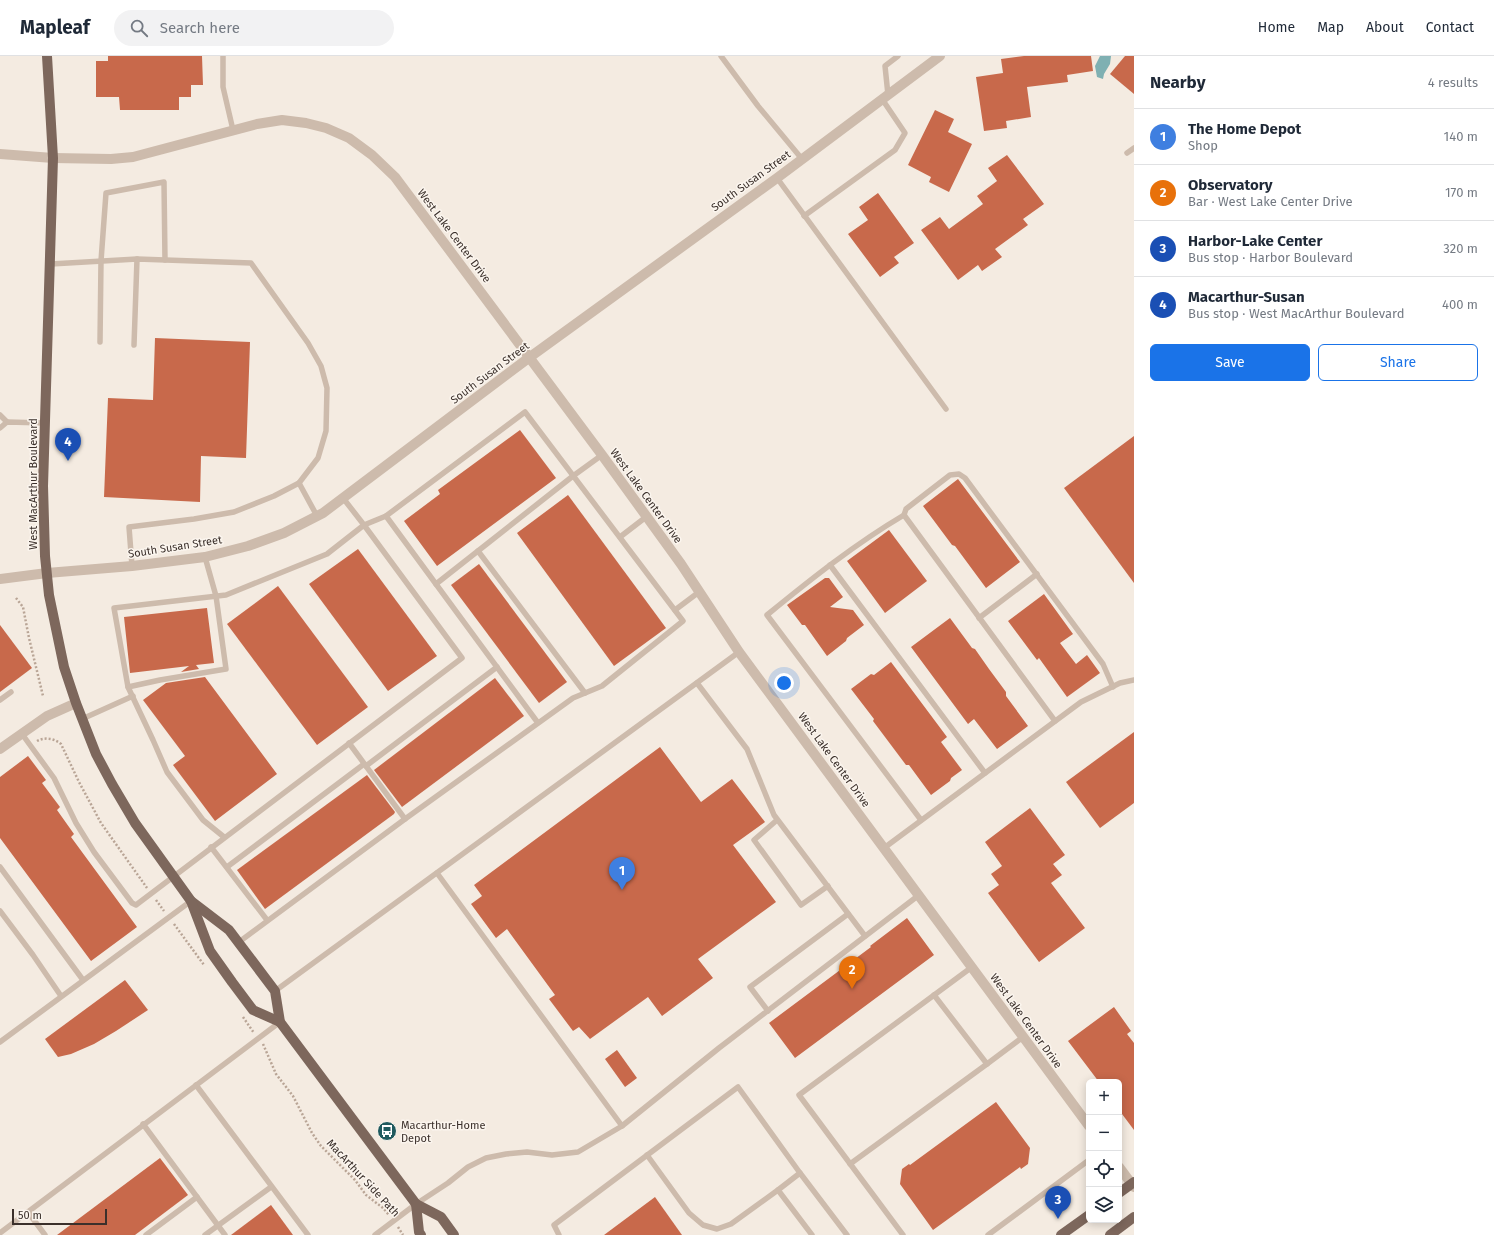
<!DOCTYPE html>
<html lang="en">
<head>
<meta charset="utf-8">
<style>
	body { margin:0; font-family:"Fira Sans",sans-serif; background:#f2f2f3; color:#1f2937 }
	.controls { position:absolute; right:12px; bottom:12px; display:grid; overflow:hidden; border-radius:6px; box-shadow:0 2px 10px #0003 }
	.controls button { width:36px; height:36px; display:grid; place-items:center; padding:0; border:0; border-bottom:1px solid #e0e1e3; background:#fff; color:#1f2937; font:20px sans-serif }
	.scale { position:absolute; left:12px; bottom:10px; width:95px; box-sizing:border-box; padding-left:4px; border:2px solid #3b302b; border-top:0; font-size:11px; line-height:14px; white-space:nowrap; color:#3b302b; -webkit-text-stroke:3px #fbf5ee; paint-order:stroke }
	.you { position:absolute; left:784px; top:627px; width:14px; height:14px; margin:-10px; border:3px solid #fff; border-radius:50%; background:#1a73e8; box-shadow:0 0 0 6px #1a73e833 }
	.badge { display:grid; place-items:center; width:26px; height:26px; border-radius:50%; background:#1a73e8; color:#fff; font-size:13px; font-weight:700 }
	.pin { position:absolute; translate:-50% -33px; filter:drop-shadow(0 1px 2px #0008) }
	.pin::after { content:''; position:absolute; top:21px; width:14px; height:12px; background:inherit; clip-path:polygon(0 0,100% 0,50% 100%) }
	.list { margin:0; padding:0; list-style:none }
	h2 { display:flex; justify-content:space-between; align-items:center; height:52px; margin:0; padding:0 16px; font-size:17px }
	h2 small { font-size:13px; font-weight:400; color:#747a83 }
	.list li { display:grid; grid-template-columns:26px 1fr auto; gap:12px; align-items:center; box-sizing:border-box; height:56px; padding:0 16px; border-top:1px solid #e0e1e3 }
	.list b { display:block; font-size:15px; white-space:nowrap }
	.list p { margin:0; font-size:13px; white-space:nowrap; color:#747a83 }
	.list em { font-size:13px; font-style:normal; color:#747a83 }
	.actions { display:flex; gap:8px; padding:12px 16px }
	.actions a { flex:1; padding:9px 0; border:1px solid #1a73e8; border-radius:6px; text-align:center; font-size:14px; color:#1a73e8 }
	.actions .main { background:#1a73e8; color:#fff }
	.icon { flex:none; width:22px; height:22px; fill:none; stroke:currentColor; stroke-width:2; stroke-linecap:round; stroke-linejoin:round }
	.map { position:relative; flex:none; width:1134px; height:1179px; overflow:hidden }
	header { display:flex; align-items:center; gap:24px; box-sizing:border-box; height:56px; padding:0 20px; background:#fff; border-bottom:1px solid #e0e1e3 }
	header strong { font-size:19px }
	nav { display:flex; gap:22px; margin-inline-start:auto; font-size:14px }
	.search { width:280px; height:36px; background:#f2f2f3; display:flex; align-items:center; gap:10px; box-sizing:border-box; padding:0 14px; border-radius:22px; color:#747a83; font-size:15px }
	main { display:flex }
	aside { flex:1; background:#fff }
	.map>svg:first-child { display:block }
</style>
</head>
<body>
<header>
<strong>Mapleaf</strong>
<div class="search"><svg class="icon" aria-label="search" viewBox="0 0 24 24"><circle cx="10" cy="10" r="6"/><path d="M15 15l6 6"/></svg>Search here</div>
<nav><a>Home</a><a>Map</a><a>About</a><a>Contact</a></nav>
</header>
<main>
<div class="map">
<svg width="1134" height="1179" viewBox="0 0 1134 1179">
	<rect width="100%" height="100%" fill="#f4ebe1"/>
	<path fill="#7fb0b2" d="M1100 0H1111L1110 8 1104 18 1103 23 1097 21 1095 10Z"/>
	<g fill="#c8694b">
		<path d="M108 0H202L203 29H191V41H179V54H120L119 41H96V5H108Z"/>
		<path d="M1024 0H1091L1093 15 1067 19 1068 26 1027 31 1031 61 1006 65 1007 72 984 75 976 21 1003 17 1001 3Z"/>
		<path d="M1125 0H1134V38L1110 18Z"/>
		<path d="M935 54 954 63 948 76 972 88 949 136 929 126 931 121 908 109Z"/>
		<path d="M1007 99 1044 148 1023 163 1028 169 995 193 1002 201 982 215 978 209 958 224 921 174 940 161 949 173 983 148 977 140 997 125 988 112Z"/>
		<path d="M878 137 914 187 894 201 899 207 880 221 848 178 868 164 859 151Z"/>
		<path d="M155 282 250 286 246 402 201 400 200 446 104 441 108 342 153 344Z"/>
		<path d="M520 374 556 422 437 510 404 465 440 438 438 434Z"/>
		<path d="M1134 380V527L1064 432Z"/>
		<path d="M958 423 1020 506 986 532 955 490 952 489 923 450Z"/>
		<path d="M568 439 666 572 614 610 517 477Z"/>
		<path d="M889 474 927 525 885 557 847 505Z"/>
		<path d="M358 493 437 600 388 635 309 528Z"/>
		<path d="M479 508 567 626 539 647 451 529Z"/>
		<path d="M825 522H829L843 541 830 551 853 554 864 569 847 582 846 585 827 600 805 569H802L787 549Z"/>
		<path d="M278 530 368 651 317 689 227 568Z"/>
		<path d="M1044 538 1073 578 1060 587 1076 608 1087 599 1100 617 1067 641 1039 602 1037 604 1008 565Z"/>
		<path d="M207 552 214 607 196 609 199 613 181 616 189 610 130 617 124 561Z"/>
		<path d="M950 562 972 592 975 593 989 613 1006 636V640L1028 670 997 693 974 663 968 668 911 591Z"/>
		<path d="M0 569 32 612 0 636Z"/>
		<path d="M891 606 947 681 941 686 962 714 951 722 950 725 931 739 909 709H906L873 665 874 663 851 633 871 618 874 619Z"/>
		<path d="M205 621 277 718 215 765 173 709 185 700 143 644 166 627Z"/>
		<path d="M495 622 524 660 402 751 374 714Z"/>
		<path d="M1134 676V747L1100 772 1066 726Z"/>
		<path d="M660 691 701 746 732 723 765 766 733 789 776 846 698 903 713 922 662 960 648 941 590 983 579 971 573 975 549 943 555 939 507 873 496 882 471 848 482 840 474 829Z"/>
		<path d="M28 700 46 724 42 727 60 751 57 754 74 778 71 781 137 871 91 905 0 782V721Z"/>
		<path d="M367 719 395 756 394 758 265 853 237 814Z"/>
		<path d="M1030 752 1065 799 1053 808 1062 819 1051 827 1085 872 1039 906 988 837 999 829 991 818 1002 810 985 786Z"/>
		<path d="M907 862 934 899 795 1002 769 967 871 891 870 890Z"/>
		<path d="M125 924 148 954 116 975 94 988 71 998 58 1001 45 983Z"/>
		<path d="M1114 951 1131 975 1127 978 1134 987V1074L1119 1054V1026H1099L1068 985Z"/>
		<path d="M617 994 637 1022 625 1031 605 1003Z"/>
		<path d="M996 1046 1030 1092 1028 1108 1021 1113 1020 1111 933 1174 900 1128 902 1113 909 1108 910 1109Z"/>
		<path d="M160 1102 188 1139 135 1179H57Z"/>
		<path d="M655 1141 682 1179H604Z"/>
		<path d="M271 1149 293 1179H231Z"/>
	</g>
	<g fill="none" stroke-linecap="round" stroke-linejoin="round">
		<g stroke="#b9a596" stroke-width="2.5" stroke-dasharray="2 2" stroke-linecap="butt">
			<path d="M16 542 23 551 29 582 43 640"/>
			<path d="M37 685C44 681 54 682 61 688L79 726 101 767 147 832"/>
			<path d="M156 844 164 855"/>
			<path d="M174 868 204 909"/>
			<path d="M243 961 254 977"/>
			<path d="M263 988 276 1018 293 1040 312 1077 321 1090 355 1124 366 1139 383 1152 389 1159"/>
			<path d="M398 1171 403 1179"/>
		</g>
		<g stroke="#cdbbac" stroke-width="5.5">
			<path d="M223 0V31L233 74"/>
			<path d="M721 0 758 50 802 103"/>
			<path d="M888 39 885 10 898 0"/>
			<path d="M1127 97 1134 92"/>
			<path d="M777 122 946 353"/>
			<path d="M804 160 895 94 905 77 882 43"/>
			<path d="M51 208 137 203 251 207 308 287 321 310 327 332 326 375 318 402 299 427"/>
			<path d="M100 286 101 205 106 137 164 126 165 204"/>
			<path d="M134 289 137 203"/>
			<path d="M0 359 7 366"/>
			<path d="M0 372 7 366 45 367"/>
			<path d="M343 442 364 469 386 460"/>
			<path d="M904 459 1055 665"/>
			<path d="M620 481 646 461"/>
			<path d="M478 495 585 637"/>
			<path d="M830 509 985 717"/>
			<path d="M132 510 129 471 194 463 234 456 274 440 299 427 317 460"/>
			<path d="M436 528 573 420 602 399"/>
			<path d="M675 554 699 536"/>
			<path d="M979 562 1037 518"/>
			<path d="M697 627 747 693 774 759 865 880"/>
			<path d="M128 631 160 624 226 613 216 540 205 501"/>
			<path d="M0 644 11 636"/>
			<path d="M82 663 133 640"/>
			<path d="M22 678 54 722 76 767 94 796 132 847 136 849 462 602 364 469 327 498 226 539 114 552 128 631 153 684 167 716 203 764 224 781"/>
			<path d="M366 710 497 611"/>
			<path d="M405 763 573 642 602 630 683 565 525 356 386 460 538 667"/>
			<path d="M777 764 754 784 801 849 828 830"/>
			<path d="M921 764 767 559C811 523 855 488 904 459L906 453 950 419 959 418 965 422 1103 608 1113 631"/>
			<path d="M211 791 267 864"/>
			<path d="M884 792 1081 646 1120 627 1134 624"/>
			<path d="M0 811 83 924"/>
			<path d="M227 811 364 708"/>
			<path d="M437 817 622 1070"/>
			<path d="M0 855 33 899 61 940"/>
			<path d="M239 886 405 763 349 687"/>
			<path d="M275 935 739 596"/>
			<path d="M934 939 987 1008 1023 981"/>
			<path d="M768 955 750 931 848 858"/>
			<path d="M0 986 191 845"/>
			<path d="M196 1029 308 1179"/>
			<path d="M143 1068 225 1179"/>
			<path d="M647 1099 689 1157 703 1169 717 1173 731 1168 778 1134"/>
			<path d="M850 1108 987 1008"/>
			<path d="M800 1117 847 1179"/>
			<path d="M28 1156 45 1179"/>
			<path d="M0 1177 280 966"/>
			<path d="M146 1179 197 1141"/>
			<path d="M205 1179 271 1131"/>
			<path d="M375 1179 416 1148 448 1127 468 1111 486 1102 506 1098 527 1096 552 1099 578 1096 622 1070 719 992 919 839"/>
			<path d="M559 1179 554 1169 738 1031 800 1117 778 1134 812 1179"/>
			<path d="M903 1179 799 1039 972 911"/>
			<path d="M988 1179 1089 1104"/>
		</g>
		<g stroke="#cdbbac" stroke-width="10">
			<path d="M0 98 53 102"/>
			<path d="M0 693 47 660 76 647"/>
		</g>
		<g stroke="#cdbbac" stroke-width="10">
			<path d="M53 102 111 103 133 101 257 68 282 64 306 67 326 72 349 82 372 99 395 121 602 399 681 508 739 596 1089 1070"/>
			<path d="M0 523 47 517 132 510 205 501 248 490 284 477 323 457 530 301 777 122 940 0"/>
			<path d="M1119 1111 1134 1131"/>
		</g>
		<g stroke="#7d675c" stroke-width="10">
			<path d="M47 0 53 102 43 430 45 500 49 539 64 611 76 647 96 698 112 728 135 767 191 845 229 874 275 935 280 966 416 1148 441 1161 454 1179"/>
			<path d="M191 845 210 895 232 926 253 954 280 966"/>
			<path d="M1119 1137 1134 1126"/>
			<path d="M416 1148 419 1176 421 1179"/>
			<path d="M1061 1179 1089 1159"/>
			<path d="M1110 1179 1134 1161"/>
		</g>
	</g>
	<defs>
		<g id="bus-disc" transform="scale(1)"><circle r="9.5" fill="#1f5a5e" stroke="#fbf5ee"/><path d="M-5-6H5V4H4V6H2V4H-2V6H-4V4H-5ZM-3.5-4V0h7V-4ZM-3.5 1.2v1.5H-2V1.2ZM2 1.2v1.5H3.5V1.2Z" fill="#fff"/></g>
	</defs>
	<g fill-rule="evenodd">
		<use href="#bus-disc" x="387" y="1075"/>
	</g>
	<g text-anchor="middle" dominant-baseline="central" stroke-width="3" stroke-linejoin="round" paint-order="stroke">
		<g font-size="11" fill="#3b302b" stroke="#fbf5ee">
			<text transform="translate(751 125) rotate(-36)">South Susan Street</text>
			<text transform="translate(454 180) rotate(53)">West Lake Center Drive</text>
			<text transform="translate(490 317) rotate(-37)">South Susan Street</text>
			<text transform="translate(33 428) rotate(-90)">West MacArthur Boulevard</text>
			<text transform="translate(646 440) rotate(54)">West Lake Center Drive</text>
			<text transform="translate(175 491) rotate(-9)">South Susan Street</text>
			<text transform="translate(834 704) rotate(54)">West Lake Center Drive</text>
			<text transform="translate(1026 965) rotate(54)">West Lake Center Drive</text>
			<text transform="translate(363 1122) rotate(47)">MacArthur Side Path</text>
		</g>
		<g font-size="11" fill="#3b302b" stroke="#fbf5ee" text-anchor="start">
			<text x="401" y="1069">Macarthur-Home<tspan x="401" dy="13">Depot</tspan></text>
		</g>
	</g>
</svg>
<div class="controls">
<button>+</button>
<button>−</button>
<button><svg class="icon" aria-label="locate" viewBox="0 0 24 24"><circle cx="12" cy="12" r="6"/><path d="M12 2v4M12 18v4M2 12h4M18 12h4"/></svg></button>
<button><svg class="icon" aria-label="layers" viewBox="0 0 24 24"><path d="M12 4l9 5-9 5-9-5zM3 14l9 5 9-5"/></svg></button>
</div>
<div class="scale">50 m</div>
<div class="you"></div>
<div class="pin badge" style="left:622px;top:834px;background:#3f7fe0">1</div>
<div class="pin badge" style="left:852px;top:933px;background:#e8710a">2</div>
<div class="pin badge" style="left:1058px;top:1163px;background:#1a4fb4">3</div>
<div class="pin badge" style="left:68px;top:405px;background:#1a4fb4">4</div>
</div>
<aside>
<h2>Nearby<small>4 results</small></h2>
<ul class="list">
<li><span class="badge" style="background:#3f7fe0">1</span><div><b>The Home Depot</b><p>Shop</p></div><em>140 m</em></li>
<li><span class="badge" style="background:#e8710a">2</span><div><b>Observatory</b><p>Bar · West Lake Center Drive</p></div><em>170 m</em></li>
<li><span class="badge" style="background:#1a4fb4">3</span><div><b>Harbor-Lake Center</b><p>Bus stop · Harbor Boulevard</p></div><em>320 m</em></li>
<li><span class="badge" style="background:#1a4fb4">4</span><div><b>Macarthur-Susan</b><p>Bus stop · West MacArthur Boulevard</p></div><em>400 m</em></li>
</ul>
<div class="actions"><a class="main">Save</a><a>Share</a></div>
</aside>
</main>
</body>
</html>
